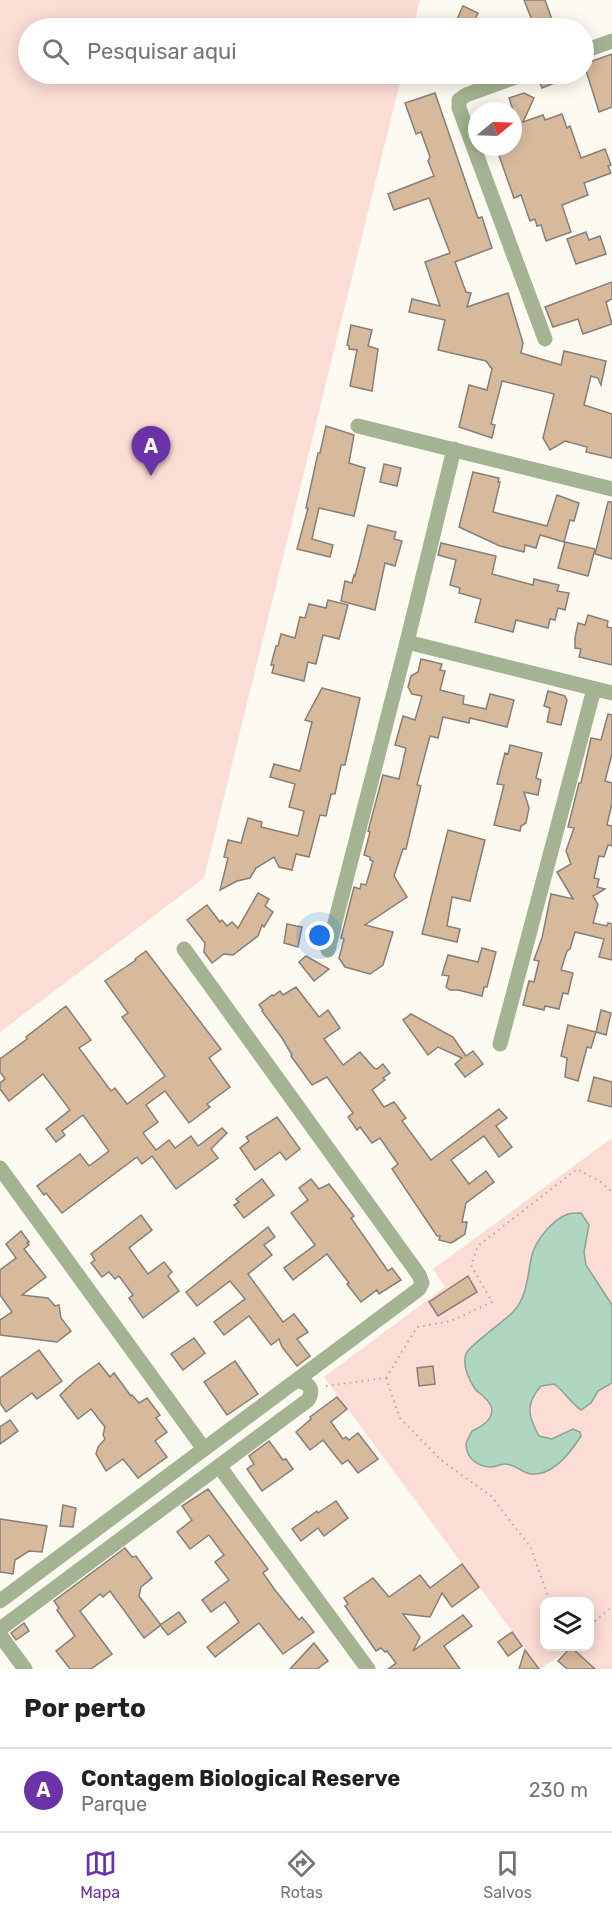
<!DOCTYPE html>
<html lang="pt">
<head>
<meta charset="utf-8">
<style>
	body { margin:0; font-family:Rubik,sans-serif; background:#f6f6f6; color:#202124 }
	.controls { position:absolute; right:18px; bottom:18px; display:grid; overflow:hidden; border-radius:12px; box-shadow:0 3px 15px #0003 }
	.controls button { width:54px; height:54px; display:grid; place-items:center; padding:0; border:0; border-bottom:2px solid #e0e0e0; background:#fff; color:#202124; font:30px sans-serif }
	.compass { position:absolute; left:468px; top:102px; width:54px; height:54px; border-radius:50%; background:#fff; box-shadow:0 3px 15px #0003; rotate:71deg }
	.you { position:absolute; left:320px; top:936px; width:21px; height:21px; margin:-15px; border:4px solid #fff; border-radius:50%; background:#1a73e8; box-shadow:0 0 0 9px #1a73e833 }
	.badge { display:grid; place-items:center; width:39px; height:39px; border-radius:50%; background:#6c32a8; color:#fff; font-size:20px; font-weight:700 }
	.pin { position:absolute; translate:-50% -50px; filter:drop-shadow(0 2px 3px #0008) }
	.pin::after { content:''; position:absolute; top:32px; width:21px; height:18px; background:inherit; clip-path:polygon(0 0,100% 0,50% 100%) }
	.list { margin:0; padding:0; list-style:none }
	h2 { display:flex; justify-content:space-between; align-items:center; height:78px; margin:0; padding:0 24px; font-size:26px }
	h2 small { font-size:20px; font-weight:400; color:#757577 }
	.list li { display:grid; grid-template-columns:39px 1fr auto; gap:18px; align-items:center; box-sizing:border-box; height:84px; padding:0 24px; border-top:2px solid #e0e0e0 }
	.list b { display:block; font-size:22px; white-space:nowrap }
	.list p { margin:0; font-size:20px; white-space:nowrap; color:#757577 }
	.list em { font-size:20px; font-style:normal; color:#757577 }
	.icon { flex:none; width:33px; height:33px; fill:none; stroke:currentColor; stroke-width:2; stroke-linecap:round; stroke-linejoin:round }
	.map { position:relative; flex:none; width:612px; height:1669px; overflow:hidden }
	.search { position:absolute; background:#fff; box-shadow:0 3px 15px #0003; left:18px; right:18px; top:18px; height:66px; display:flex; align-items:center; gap:15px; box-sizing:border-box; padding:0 21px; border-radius:33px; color:#757577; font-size:22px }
	.sheet { height:162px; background:#fff }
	nav { display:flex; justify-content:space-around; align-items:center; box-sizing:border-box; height:84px; border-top:2px solid #e0e0e0; background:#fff; font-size:16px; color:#757577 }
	nav a { display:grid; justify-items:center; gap:3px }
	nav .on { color:#6c32a8 }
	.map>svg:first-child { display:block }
</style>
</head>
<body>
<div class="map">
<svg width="612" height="1669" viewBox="0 0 612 1669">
	<rect width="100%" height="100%" fill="#fdfbf1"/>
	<g fill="#fbddd5" fill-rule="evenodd">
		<path d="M0 0H420L413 28H28V74H402L204 878 0 1032Z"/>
		<path d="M612 1138V1669H591L573 1647 540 1669 324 1377 445 1287 433 1269ZM544 1602H590V1646H544Z"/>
	</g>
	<path fill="#afd6c0" stroke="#89a493" stroke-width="1.5" d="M581 1213 589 1225 584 1252 586 1265 612 1305V1383L598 1391 591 1403 581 1410C571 1403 565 1392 554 1384L541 1386C525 1404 528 1416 539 1436L552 1439 573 1429 580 1432 581 1436C571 1452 553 1476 531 1474 522 1473 515 1464 505 1464 500 1464 496 1467 491 1467 478 1467 466 1458 466 1444 467 1440 470 1435 472 1431 486 1425 501 1413 485 1398 482 1394 478 1393 475 1389 469 1380 462 1365 466 1354 469 1345 504 1322 514 1311 528 1295 527 1275 532 1255 536 1240 552 1220 568 1214 571 1213 577 1213 581 1213Z"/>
	<g fill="#d7b99c" stroke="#867f78" stroke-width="1.5">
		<path d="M524 0H545L555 28H535Z"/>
		<path d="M463 6 478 13 471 28H453Z"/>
		<path d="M612 54V107L599 112 584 64Z"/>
		<path d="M550 74H577L542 88 538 78Z"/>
		<path d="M435 93 478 218 482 217 492 248 455 262 466 292 471 293 467 307 508 293 523 343 521 353 561 365 564 351 606 361 601 385 598 378 591 376 584 405 612 414V458L586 452 587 447 565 441 550 450 543 438 554 394 502 381 491 424 495 425 492 438 459 427 469 385 487 390 492 369 486 361 438 350 445 320 409 312 412 299 440 306 425 262 450 253 429 198 394 210 388 194 434 176 428 161 430 157 421 132 416 134 405 103Z"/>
		<path d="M524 93 534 98 523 122 543 115 545 120 562 114 567 128 570 126 581 158 605 149 611 165 608 166 611 173 584 183 588 195 562 205 571 232 546 241 541 225 537 226 535 219 530 221 521 195 514 198 496 147H513V110L509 98Z"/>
		<path d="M586 232 589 240 600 236 606 254 576 264 567 239Z"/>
		<path d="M612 282V299L606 302 612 324 583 334 578 319 553 327 545 307Z"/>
		<path d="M351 325 372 330 368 346 378 349 372 391 350 386 357 350 349 349V346L347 345Z"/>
		<path d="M326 426 354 435 349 463 365 468 354 516 319 508 312 539 333 545 330 557 297 549 308 508H306L318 453H320Z"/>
		<path d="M384 464 401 468 397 486 380 482Z"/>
		<path d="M473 472 499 478 498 482H500L493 512 547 526 557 495 579 503 574 521 570 520 564 542 540 535 536 548 525 545 524 552 500 546 459 527Z"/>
		<path d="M608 502H612V559L595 554Z"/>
		<path d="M368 525 396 532 394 539 402 541 395 566 385 563 375 610 341 601 345 581 352 583 354 575 355 576Z"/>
		<path d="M565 542 595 549 588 576 558 568Z"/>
		<path d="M441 543 496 556 492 574 533 585 534 579 559 585 557 591 569 593 565 610 558 608 555 620 550 619 548 628 516 620 513 632 475 622 481 599 459 593 460 588 450 585 456 560 438 555Z"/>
		<path d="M328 600 348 605 339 639 323 635 316 664 308 662 304 681 272 673 274 665H271L276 646H278L281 634 295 638 300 617 305 618 309 604 326 608Z"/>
		<path d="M588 615 608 621 607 627 612 628V665L579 657 581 649 575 648V638L578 623 585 625Z"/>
		<path d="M421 659 442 664 440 670 445 671 440 690 464 696 463 704 486 709 490 694 514 700 507 727 470 718 469 723 443 717 438 738 430 736 417 785 421 786 406 849H403L394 876 407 897 365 925 393 932 383 965 370 974 345 967 339 958 344 939 341 938 354 887 360 889 361 884 366 885 373 861 370 860V857L364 855 370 832 368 831 383 775 399 779 406 748 395 745 403 716 415 720 422 696 412 694 408 687 411 676 418 672Z"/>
		<path d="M322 688 360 698 345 765H341L335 794H331L326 816 320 815 309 857 296 854 292 870 279 867 274 857 256 868 250 878 237 881 220 890 228 858 224 857 228 840 241 843 248 818 262 822 261 827 298 836 304 811 289 807 295 784 270 777 274 764 300 771 312 722 305 720Z"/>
		<path d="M548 691 565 696 567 700 561 725 547 722 550 708 544 706Z"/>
		<path d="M608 714 612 715V754L605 781 612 783V803L607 825 612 826V846L608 845 604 857 599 856 594 878 599 879 597 887 605 889 593 896 598 904 593 923 607 926 608 923 612 924V960L599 957 604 939 575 932 570 949 567 951 561 970 573 973 568 994 563 993 559 1009 545 1006 544 1010 523 1005 529 981 534 982 539 961 534 960 542 938 551 894 573 899 557 872 571 864 566 851 574 828 568 827 579 783H581L591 738 601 740Z"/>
		<path d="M510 745 542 753 536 778 541 780 538 795 524 792 529 808 526 823 521 826 520 831 494 825 504 785 497 784 505 753 508 754Z"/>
		<path d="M448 830 485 840 470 901 452 897 447 926 460 929 457 942 422 934Z"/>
		<path d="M258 893 269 899 265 906 273 912 264 927 262 925 258 936 233 955 224 954 212 963 204 952 205 943 187 920 207 905 220 922 222 920 227 926 232 922 238 928Z"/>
		<path d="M287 924 302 927 298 947 284 943Z"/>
		<path d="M482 948 496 952 487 987H484L482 996 458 990H450L446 987 449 976 442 975 448 955 478 962Z"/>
		<path d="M146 951 221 1049 209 1058 230 1087 207 1104 210 1107 189 1123 165 1091 146 1105 158 1122 143 1133 156 1150 169 1140 175 1148 191 1136 198 1146 222 1128 227 1133 211 1149 218 1158 176 1189 152 1156 142 1164 137 1157 62 1213 46 1193 44 1195 37 1186 80 1154 89 1166 109 1151 83 1115 62 1131 65 1135 56 1142 46 1129 70 1110 43 1074 9 1101 0 1089V1083L5 1079 0 1072V1059L27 1039 26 1037 66 1006 91 1040 79 1048 111 1091 115 1088 127 1104 165 1076 122 1017 128 1013 105 981 136 960 135 959Z"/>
		<path d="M306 956 329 969 314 981 299 962Z"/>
		<path d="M296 987 319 1017 328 1010 340 1028 324 1039 343 1065 360 1052 374 1068 377 1069 383 1064 390 1073 383 1078 385 1080 372 1090 384 1107 394 1102 406 1118 402 1121 431 1160 499 1109 507 1118 496 1126 512 1147 499 1157 484 1136 451 1160 469 1184 486 1171 494 1182 466 1203 462 1222H467L465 1234 456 1240 451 1243 439 1240 440 1236H437L392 1169 398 1164 380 1138 372 1143 360 1127 357 1130 348 1117 353 1113 327 1077 312 1085 291 1056 292 1055 282 1038 262 1011 263 1010 259 1005 272 995 273 996 280 991 283 995Z"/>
		<path d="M601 1010 611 1013 606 1035 596 1032Z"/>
		<path d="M411 1014 453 1037 466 1056 473 1051 483 1064 465 1077 455 1064 462 1058 438 1047 428 1055 403 1020Z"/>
		<path d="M568 1025 596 1032 591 1048 587 1047 578 1081 565 1077 567 1058 561 1056Z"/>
		<path d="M594 1077 612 1082V1107L588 1101Z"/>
		<path d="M277 1117 300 1149 286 1160 280 1152 255 1170 240 1148 249 1141 246 1137Z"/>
		<path d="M262 1179 274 1195 244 1218 234 1205 239 1202 236 1199Z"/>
		<path d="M311 1179 319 1189 329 1184 354 1216 351 1218 388 1271 392 1268 401 1280 379 1294 377 1290 361 1302 347 1284 349 1283 327 1254 293 1280 284 1268 315 1245 291 1213 308 1200 299 1188Z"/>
		<path d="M141 1215 152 1230 129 1248 148 1274 164 1262 172 1272 168 1276 179 1291 143 1318 129 1298 133 1295 119 1276 115 1279 109 1272 102 1277 91 1263 95 1260 91 1254Z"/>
		<path d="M268 1227 275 1237 264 1245 272 1255 248 1274 283 1322 294 1314 308 1332 297 1339 310 1356 297 1366 282 1347 279 1339 271 1345 249 1316 224 1335 214 1322 245 1299 230 1281 197 1306 186 1292Z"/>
		<path d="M21 1231 29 1242 27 1243 29 1245 24 1249 46 1277 22 1295 48 1298 55 1306 59 1305 61 1318 71 1331 57 1342 0 1335V1320L12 1312 0 1295V1270L16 1258 6 1244Z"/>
		<path d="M468 1276 477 1292 438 1316 429 1302Z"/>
		<path d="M194 1338 205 1353 183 1370 171 1354Z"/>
		<path d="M39 1350 62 1381 37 1399 32 1393 6 1412 0 1403V1378Z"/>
		<path d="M235 1361 258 1394 227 1415 204 1382Z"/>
		<path d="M99 1363 110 1377 114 1373 131 1396 132 1395 139 1403 147 1398 160 1415 156 1418 167 1432 155 1441 167 1457 138 1478 123 1459 106 1471 96 1454 98 1447 105 1439 103 1435 105 1427 91 1409 78 1419 60 1395 77 1379Z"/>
		<path d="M433 1366 435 1384 419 1386 417 1368Z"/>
		<path d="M337 1397 347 1409 331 1422 343 1439 346 1437 349 1440 358 1433 378 1459 358 1473 348 1460 342 1464 323 1440 310 1450 296 1432 311 1419 310 1417Z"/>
		<path d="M10 1420 18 1431 0 1444V1427Z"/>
		<path d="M269 1441 283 1460 286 1459 293 1469 262 1491 247 1469 254 1464 249 1456Z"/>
		<path d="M208 1489 268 1569 263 1573 275 1590 299 1620 302 1617 314 1632 283 1654 259 1623 215 1657 207 1647 239 1622 225 1602 211 1612 202 1600 229 1580 215 1562 224 1555 209 1535 190 1549 177 1532 192 1520 182 1506Z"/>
		<path d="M336 1501 348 1518 324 1536 318 1528 301 1541 292 1529 317 1511 318 1513Z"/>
		<path d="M63 1505 76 1508 73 1527 60 1526Z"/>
		<path d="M0 1519 47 1526 42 1552 29 1551 15 1560 13 1574 0 1572Z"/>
		<path d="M125 1548 132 1557 136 1556 152 1578 141 1587 139 1596 161 1625 144 1638 110 1591 103 1597 100 1594 80 1611 112 1654 91 1669H70L56 1651 75 1636 57 1610 59 1608 54 1601Z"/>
		<path d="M462 1564 479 1587 452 1607 442 1593 430 1617 403 1614 420 1637 413 1651 463 1615 472 1626 444 1646 460 1669H388L396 1663 387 1651 385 1652 381 1648 376 1651 345 1606 348 1604 344 1598 373 1578 389 1597 420 1575 430 1588Z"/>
		<path d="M179 1612 186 1622 168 1635 160 1625Z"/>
		<path d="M24 1623 29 1631 16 1640 11 1633Z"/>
		<path d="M512 1632 522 1646 508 1656 498 1642Z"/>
		<path d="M314 1643 328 1661 317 1669H290Z"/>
		<path d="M571 1647 595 1669H567L558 1661Z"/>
		<path d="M525 1650 539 1669H519Z"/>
	</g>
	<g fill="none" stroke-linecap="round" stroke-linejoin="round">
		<g stroke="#adaca4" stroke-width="2" stroke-dasharray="1.5 4.5" stroke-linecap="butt">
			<path d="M386 1378 417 1327 451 1321 492 1302 471 1265 478 1246 577 1169 601 1182 612 1192"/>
			<path d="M386 1378 400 1418 441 1460 491 1496 531 1548 550 1602"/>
			<path d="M326 1386 385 1378"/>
			<path d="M590 1625 612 1607"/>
		</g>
		<g stroke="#a4b493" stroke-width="15">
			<path d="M584 51 612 41"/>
			<path d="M524 74 466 95 459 100V108L545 339"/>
			<path d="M358 426 612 489"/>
			<path d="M407 642 612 693"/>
			<path d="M328 950 407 642 454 449"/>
			<path d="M500 1044 594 689"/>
			<path d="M0 1168 204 1449"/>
			<path d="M219 1466 368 1669"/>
			<path d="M0 1601 419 1289 422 1283 419 1275 184 949"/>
			<path d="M0 1629 308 1400C315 1388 308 1383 297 1380"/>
			<path d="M0 1635 25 1669"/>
		</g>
	</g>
</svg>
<div class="controls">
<button><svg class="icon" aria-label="layers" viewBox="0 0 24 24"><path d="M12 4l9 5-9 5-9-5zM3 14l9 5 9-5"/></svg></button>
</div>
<svg class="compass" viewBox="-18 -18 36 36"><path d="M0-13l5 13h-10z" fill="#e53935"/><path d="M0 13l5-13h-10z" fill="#757577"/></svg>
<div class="you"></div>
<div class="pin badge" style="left:151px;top:476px">A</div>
<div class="search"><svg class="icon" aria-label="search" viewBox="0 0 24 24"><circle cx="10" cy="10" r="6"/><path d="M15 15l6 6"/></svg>Pesquisar aqui</div>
</div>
<section class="sheet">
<h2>Por perto<small></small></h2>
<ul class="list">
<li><span class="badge">A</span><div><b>Contagem Biological Reserve</b><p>Parque</p></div><em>230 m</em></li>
</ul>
</section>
<nav>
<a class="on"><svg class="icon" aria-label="map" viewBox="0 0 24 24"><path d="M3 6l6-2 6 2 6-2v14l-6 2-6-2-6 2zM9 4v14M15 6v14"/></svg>Mapa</a>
<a><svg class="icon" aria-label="directions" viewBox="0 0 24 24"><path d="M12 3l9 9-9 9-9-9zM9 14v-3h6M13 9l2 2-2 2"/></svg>Rotas</a>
<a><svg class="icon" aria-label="saved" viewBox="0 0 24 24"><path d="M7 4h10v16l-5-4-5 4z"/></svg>Salvos</a>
</nav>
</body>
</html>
